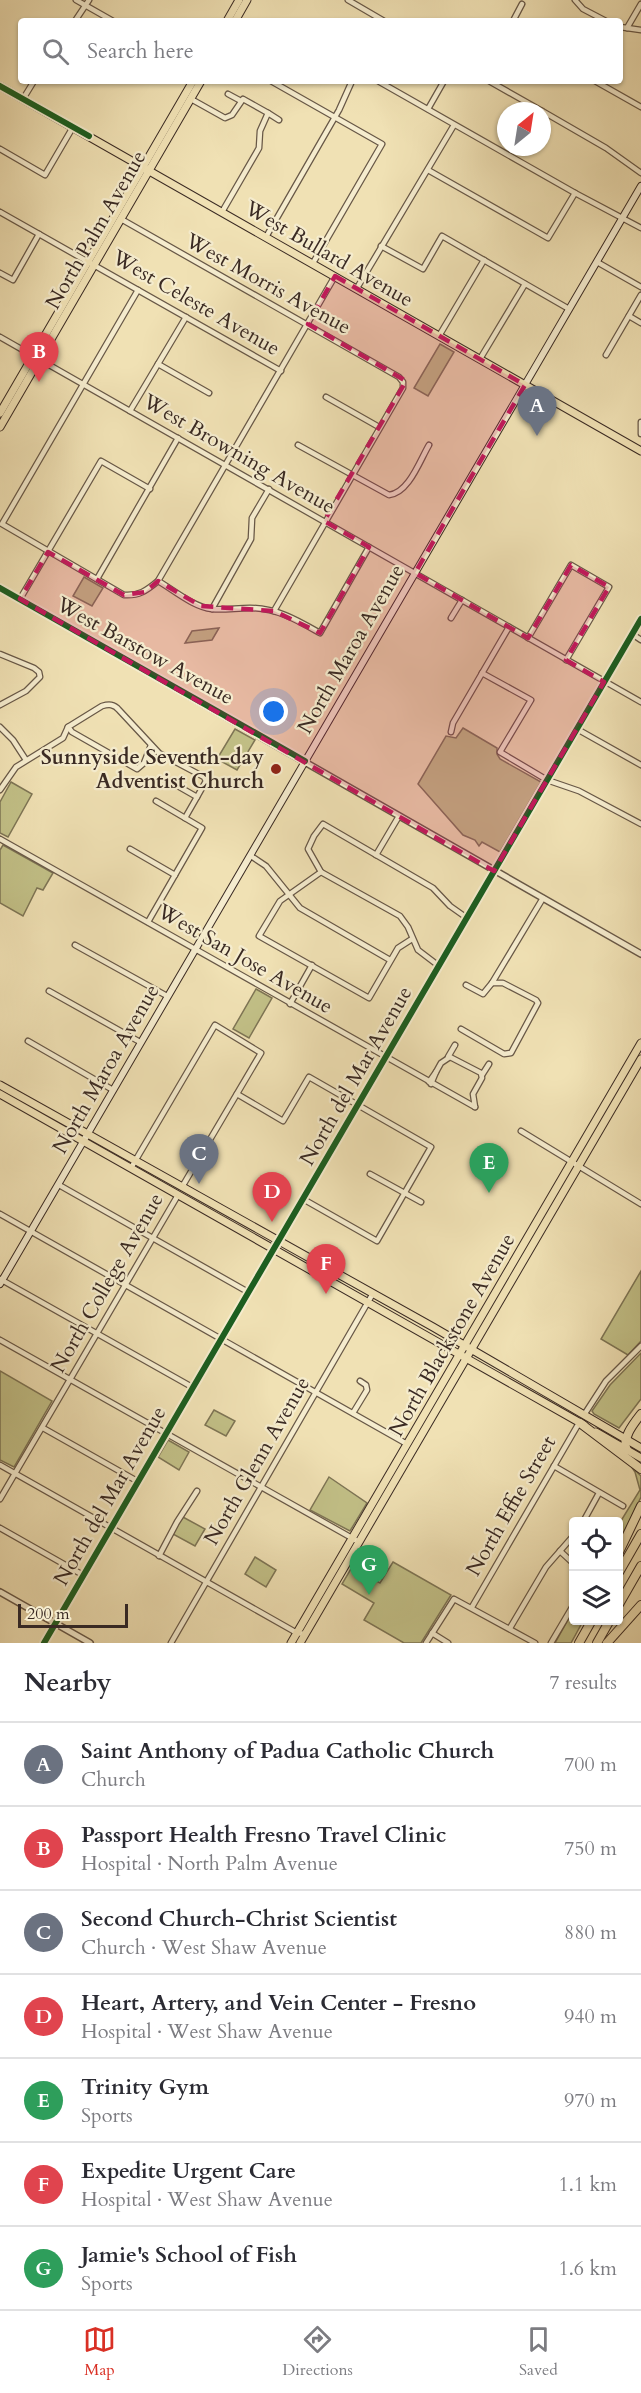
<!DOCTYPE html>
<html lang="en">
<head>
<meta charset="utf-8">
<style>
	body { margin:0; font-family:Cardo,serif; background:#f7f7f7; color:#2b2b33 }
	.controls { position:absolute; right:18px; bottom:18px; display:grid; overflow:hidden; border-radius:6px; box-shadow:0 2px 4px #0004 }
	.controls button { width:54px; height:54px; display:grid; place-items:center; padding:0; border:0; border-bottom:2px solid #e1e1e2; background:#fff; color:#2b2b33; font:30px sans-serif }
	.compass { position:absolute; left:497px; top:102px; width:54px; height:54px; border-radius:50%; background:#fff; box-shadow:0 2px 4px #0004; rotate:30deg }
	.scale { position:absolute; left:18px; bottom:15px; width:110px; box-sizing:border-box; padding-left:6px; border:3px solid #3a2a23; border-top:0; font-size:16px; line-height:21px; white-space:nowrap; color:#3a2a23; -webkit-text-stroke:4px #f5ecce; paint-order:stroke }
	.you { position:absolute; left:274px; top:712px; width:21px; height:21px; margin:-15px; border:4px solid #fff; border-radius:50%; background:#1a73e8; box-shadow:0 0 0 9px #1a73e833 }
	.badge { display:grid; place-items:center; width:39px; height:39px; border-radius:50%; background:#d93025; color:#fff; font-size:20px; font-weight:700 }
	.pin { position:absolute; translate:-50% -50px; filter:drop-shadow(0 2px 3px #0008) }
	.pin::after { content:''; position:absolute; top:32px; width:21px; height:18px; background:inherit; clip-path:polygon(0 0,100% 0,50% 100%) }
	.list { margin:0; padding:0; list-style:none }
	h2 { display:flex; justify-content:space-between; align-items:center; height:78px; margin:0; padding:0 24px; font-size:26px }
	h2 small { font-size:20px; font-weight:400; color:#7c7c81 }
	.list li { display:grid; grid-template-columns:39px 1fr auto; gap:18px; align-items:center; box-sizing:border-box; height:84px; padding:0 24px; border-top:2px solid #e1e1e2 }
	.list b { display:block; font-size:22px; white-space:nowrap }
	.list p { margin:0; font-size:20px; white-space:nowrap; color:#7c7c81 }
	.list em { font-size:20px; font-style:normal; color:#7c7c81 }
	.icon { flex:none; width:33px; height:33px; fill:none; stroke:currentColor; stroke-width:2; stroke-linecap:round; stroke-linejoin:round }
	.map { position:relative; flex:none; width:641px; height:1643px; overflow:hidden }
	.search { position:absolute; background:#fff; box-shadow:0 2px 4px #0004; left:18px; right:18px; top:18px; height:66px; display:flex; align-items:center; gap:15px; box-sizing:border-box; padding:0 21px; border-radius:6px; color:#7c7c81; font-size:22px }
	.sheet { height:666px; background:#fff }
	nav { display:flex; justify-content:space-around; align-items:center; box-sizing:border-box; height:84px; border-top:2px solid #e1e1e2; background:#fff; font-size:16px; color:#7c7c81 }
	nav a { display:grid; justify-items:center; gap:3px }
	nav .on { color:#d93025 }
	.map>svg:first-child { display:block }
</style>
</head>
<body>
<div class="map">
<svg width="641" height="1643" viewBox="0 0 641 1643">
	<rect width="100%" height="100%" fill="#f0e1b4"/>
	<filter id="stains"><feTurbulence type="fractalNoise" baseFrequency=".00333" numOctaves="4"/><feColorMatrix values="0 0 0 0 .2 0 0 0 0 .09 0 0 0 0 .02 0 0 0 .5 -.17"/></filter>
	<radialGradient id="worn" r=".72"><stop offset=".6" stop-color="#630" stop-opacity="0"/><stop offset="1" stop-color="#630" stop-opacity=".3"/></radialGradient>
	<g fill="#c2c087" stroke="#7e7555" stroke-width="1.5">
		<path d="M440 344 454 352 428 396 414 388Z"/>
		<path d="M84 577 103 588 92 606 73 596Z"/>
		<path d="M219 628 212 640 185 643 192 631Z"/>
		<path d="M463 728 497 748V754L500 759 541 782 500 852 482 842 479 846 475 840 463 835 418 784 446 736 456 738Z"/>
		<path d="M235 729 255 740 237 770 217 759Z"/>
		<path d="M11 782 32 794 8 837 0 833V802Z"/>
		<path d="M3 845 53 873 43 890 37 888 23 916 0 903V850Z"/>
		<path d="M256 989 272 998 249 1038 233 1029Z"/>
		<path d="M641 1271V1341L628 1355 601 1339Z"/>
		<path d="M641 1353V1399L619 1428 594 1414 592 1411 610 1385Z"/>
		<path d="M0 1371 52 1401 14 1467 0 1460Z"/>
		<path d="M214 1410 235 1421 226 1436 205 1425Z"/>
		<path d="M168 1440 189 1452 179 1470 158 1457Z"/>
		<path d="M631 1466 641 1476V1497L619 1543V1524L640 1490 635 1472Z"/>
		<path d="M329 1477 367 1503 350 1531 310 1510Z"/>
		<path d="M181 1516 205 1529 195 1546 171 1533Z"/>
		<path d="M255 1557 276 1570 266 1587 245 1574Z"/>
		<path d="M393 1562 451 1595 421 1643H404L364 1620 374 1603 342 1584 352 1567 380 1583Z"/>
		<path d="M573 1611 574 1620 583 1621 571 1643H555Z"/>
	</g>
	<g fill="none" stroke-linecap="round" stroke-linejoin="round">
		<g stroke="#685847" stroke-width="7">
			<g id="minor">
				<path d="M76 0 113 21"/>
				<path d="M348 0 384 21"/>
				<path d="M575 0 583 9 606 21"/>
				<path d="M75 21 89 0"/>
				<path d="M513 21 522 4"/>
				<path d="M620 27 641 30"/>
				<path d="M627 28 641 4"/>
				<path d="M271 81 382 144 313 263"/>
				<path d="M378 81 575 193 641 228"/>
				<path d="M489 81 542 111"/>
				<path d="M595 81 641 107"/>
				<path d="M228 94 241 101"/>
				<path d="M23 99 34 81"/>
				<path d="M191 99 225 118 232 115 243 99 268 113 260 131 259 148 222 212"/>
				<path d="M428 109 444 81"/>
				<path d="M542 111 606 148 641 173"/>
				<path d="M268 113 279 120"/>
				<path d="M0 149 45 175 73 127"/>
				<path d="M428 170 548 238 575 193"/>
				<path d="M0 212 281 371"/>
				<path d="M121 219 399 377 403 382V388L274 611"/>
				<path d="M266 237 339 110 352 81"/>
				<path d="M381 246 423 269 442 236 569 309"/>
				<path d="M597 262 641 287"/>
				<path d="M0 273 13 280 39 234"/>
				<path d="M357 288 454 125"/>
				<path d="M138 290 2 524 124 595C139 596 146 591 158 581L335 276"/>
				<path d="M629 316 641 323"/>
				<path d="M439 336 484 260"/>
				<path d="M0 337 641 702"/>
				<path d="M606 355 641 295"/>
				<path d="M480 359 525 284"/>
				<path d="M158 364 209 393"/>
				<path d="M326 397 379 427"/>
				<path d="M130 411 186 317"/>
				<path d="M641 422V434"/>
				<path d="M298 445 389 495C409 493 420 460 429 445"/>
				<path d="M97 579 178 438"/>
				<path d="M158 581C174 590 193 607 212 609 224 610 237 608 250 608 277 608 297 620 320 633L369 547"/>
				<path d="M20 599 101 461 150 489"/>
				<path d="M212 609 251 539 252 518 269 489"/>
				<path d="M451 618 462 600"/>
				<path d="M632 634 641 640"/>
				<path d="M528 638 571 565 609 587 566 660"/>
				<path d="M0 654 34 668 39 672 40 677 26 691 0 705"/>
				<path d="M482 673 531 700 500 752 547 780 579 791 641 824"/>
				<path d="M0 727 13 740 26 760"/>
				<path d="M68 727 72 732 137 769 144 763 151 745"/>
				<path d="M577 729 641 765"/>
				<path d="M451 732 453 723 509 627"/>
				<path d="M0 790 16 767 63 738 68 727 102 706C109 704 114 704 119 710L159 753 204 777 206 781 197 797"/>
				<path d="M156 801 185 818"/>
				<path d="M0 839 475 1107"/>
				<path d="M130 849 175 875"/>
				<path d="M376 855 399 816"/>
				<path d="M251 856 266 866 300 908 390 960"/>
				<path d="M321 872 280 901 259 936 369 998 398 948 412 939"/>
				<path d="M148 922 202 828 185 818 197 797 169 781"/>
				<path d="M75 945 167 996"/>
				<path d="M439 966 418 950 408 927 400 916 321 872 308 849 314 836 323 824 433 888 450 906 467 918"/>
				<path d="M466 985 483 994 492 983 543 898"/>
				<path d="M49 991 140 1042"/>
				<path d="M290 1004 312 965"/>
				<path d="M461 1029 504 1054 511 1053 538 1003 536 1000 503 983H492"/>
				<path d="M28 1041 113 1090"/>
				<path d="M448 1057 455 1045"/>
				<path d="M436 1072 441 1063 450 1057 481 1073 482 1078 473 1094 475 1107"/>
				<path d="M482 1075 489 1064"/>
				<path d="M429 1082 436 1072 431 1084"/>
				<path d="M237 1094 283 1121 309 1077 431 1147 377 1241 303 1199"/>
				<path d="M521 1131 641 1204"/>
				<path d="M131 1168 215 1025 261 1053 182 1187"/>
				<path d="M370 1174 421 1202"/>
				<path d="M59 1185 248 1292"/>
				<path d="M0 1214 407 1444"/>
				<path d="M0 1279 192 1387"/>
				<path d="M0 1340 359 1542"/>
				<path d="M353 1413 367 1390 366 1385 360 1381"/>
				<path d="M584 1415 606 1381 641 1346"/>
				<path d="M43 1428 137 1481"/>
				<path d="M0 1465 297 1633 305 1634"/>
				<path d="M554 1466 623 1506"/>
				<path d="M0 1499 178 1195"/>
				<path d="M583 1522 599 1493"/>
				<path d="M0 1528 83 1575"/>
				<path d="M560 1551 574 1564"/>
				<path d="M159 1556 177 1522 197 1491"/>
				<path d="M472 1607 579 1423"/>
				<path d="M510 1628 546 1567 574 1535"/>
				<path d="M432 1633 448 1643"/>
				<path d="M44 1643 641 619"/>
				<path d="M171 1643 372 1295"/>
				<path d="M426 1643 454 1599 535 1643"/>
				<path d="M551 1643 574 1604"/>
			</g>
		</g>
		<g stroke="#685847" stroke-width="8">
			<g id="tertiary">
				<path d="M0 588 641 954"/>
				<path d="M0 1592 90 1643"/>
			</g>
		</g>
		<g stroke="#3a2a23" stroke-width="8">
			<path id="secondary" d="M0 1284 641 186"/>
		</g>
		<g stroke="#3a2a23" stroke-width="9">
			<g id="primary">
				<path d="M227 21 239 0"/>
				<path d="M235 21 247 0"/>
				<path d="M0 86 641 451"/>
				<path d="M0 413 193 81"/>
				<path d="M0 427 201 81"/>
				<path d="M0 1085 433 1327 641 1448"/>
				<path d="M0 1094 584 1425"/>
				<path d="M596 1432 641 1458"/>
				<path d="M291 1643 641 1043"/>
				<path d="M300 1643 641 1059"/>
			</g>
		</g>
		<g stroke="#3a2a23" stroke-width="10">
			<g id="motorway">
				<path d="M580 1423 641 1469"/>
				<path d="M627 1450C621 1439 634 1423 641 1414"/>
				<path d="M618 1554 641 1506"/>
				<path d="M618 1574 641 1534"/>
				<path d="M618 1606 641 1566"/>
				<path d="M579 1643 592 1620"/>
				<path d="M597 1643 610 1620"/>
				<path d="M607 1643 641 1605"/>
			</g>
		</g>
		<use href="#minor" stroke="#f5ecce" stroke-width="4.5"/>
		<use href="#tertiary" stroke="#f5ecce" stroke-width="5"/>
		<use href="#secondary" stroke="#f5ecce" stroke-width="6"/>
		<use href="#primary" stroke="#f0e1b4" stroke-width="7"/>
		<use href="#motorway" stroke="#f0e1b4" stroke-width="8"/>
		<g stroke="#f5ecce" stroke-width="10">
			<g id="cycleway">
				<path d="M0 86 89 136"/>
				<path d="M0 588 305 761"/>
				<path d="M44 1643 641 619"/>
			</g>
		</g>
		<use href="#cycleway" stroke="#1b5e20" stroke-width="6"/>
	</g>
	<path fill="#c2185b" fill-opacity="0.2" stroke="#c2185b" stroke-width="4.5" stroke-dasharray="12 8" stroke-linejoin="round" d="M335 276 525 385 415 573 528 638 571 565 609 587 566 660 604 682 494 871 20 599 48 552 124 595 145 592 158 581 201 606 274 611 320 633 369 547 324 521 406 381 308 324Z"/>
	<circle fill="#8f2418" stroke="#f5ecce" stroke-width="2" cx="276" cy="769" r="6"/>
	<g text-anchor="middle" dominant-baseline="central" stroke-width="4.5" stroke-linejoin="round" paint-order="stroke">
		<g font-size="21" fill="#3a2a23" stroke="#f5ecce">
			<text transform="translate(96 230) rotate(-60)">North Palm Avenue</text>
			<text transform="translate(329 254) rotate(30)">West Bullard Avenue</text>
			<text transform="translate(268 284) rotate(29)">West Morris Avenue</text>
			<text transform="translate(196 303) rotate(30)">West Celeste Avenue</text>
			<text transform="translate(239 454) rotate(30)">West Browning Avenue</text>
			<text transform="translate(351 649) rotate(-60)">North Maroa Avenue</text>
			<text transform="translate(145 651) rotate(29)">West Barstow Avenue</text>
			<text transform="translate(245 959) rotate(30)">West San Jose Avenue</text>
			<text transform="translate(106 1069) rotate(-60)">North Maroa Avenue</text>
			<text transform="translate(356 1076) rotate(-60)">North del Mar Avenue</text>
			<text transform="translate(107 1283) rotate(-60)">North College Avenue</text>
			<text transform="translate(452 1335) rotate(-60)">North Blackstone Avenue</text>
			<text transform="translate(257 1461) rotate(-60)">North Glenn Avenue</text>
			<text transform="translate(110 1496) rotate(-60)">North del Mar Avenue</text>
			<text transform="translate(511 1506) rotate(-60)">North Effie Street</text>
		</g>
		<g font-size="21" font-weight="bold" fill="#3a2a23" stroke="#f5ecce" text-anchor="end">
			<text x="264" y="757">Sunnyside Seventh-day<tspan x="264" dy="24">Adventist Church</tspan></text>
		</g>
	</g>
	<rect width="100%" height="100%" filter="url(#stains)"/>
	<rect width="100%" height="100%" fill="url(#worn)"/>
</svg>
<div class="controls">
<button><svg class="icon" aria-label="locate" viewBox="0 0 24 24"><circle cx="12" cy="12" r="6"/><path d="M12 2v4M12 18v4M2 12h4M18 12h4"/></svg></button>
<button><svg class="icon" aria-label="layers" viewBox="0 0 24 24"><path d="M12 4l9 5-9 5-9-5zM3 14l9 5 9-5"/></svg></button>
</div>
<svg class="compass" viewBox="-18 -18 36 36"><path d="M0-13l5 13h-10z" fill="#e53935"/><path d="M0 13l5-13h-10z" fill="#7c7c81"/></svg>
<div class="scale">200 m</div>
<div class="you"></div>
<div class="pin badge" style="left:537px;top:436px;background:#6b7280">A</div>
<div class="pin badge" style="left:39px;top:382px;background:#e0444e">B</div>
<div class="pin badge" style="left:199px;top:1184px;background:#6b7280">C</div>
<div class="pin badge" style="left:272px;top:1222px;background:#e0444e">D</div>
<div class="pin badge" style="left:489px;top:1193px;background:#2e9e5b">E</div>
<div class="pin badge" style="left:326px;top:1294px;background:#e0444e">F</div>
<div class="pin badge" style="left:369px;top:1595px;background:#2e9e5b">G</div>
<div class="search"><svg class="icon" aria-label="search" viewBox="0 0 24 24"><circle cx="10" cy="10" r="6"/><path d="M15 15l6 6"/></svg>Search here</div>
</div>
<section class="sheet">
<h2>Nearby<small>7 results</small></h2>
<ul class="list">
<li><span class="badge" style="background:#6b7280">A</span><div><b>Saint Anthony of Padua Catholic Church</b><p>Church</p></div><em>700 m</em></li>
<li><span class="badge" style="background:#e0444e">B</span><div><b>Passport Health Fresno Travel Clinic</b><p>Hospital · North Palm Avenue</p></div><em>750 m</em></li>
<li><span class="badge" style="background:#6b7280">C</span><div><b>Second Church-Christ Scientist</b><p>Church · West Shaw Avenue</p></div><em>880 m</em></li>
<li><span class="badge" style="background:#e0444e">D</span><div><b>Heart, Artery, and Vein Center - Fresno</b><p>Hospital · West Shaw Avenue</p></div><em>940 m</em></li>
<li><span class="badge" style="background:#2e9e5b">E</span><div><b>Trinity Gym</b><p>Sports</p></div><em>970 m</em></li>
<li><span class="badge" style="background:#e0444e">F</span><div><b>Expedite Urgent Care</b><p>Hospital · West Shaw Avenue</p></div><em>1.1 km</em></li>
<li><span class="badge" style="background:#2e9e5b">G</span><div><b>Jamie's School of Fish</b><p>Sports</p></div><em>1.6 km</em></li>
</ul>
</section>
<nav>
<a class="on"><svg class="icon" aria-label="map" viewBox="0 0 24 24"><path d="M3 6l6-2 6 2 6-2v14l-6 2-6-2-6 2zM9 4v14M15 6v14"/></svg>Map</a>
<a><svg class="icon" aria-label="directions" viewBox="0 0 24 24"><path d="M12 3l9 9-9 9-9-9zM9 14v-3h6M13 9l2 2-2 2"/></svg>Directions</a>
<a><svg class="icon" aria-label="saved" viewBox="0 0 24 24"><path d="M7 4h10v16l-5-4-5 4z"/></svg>Saved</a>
</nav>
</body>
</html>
